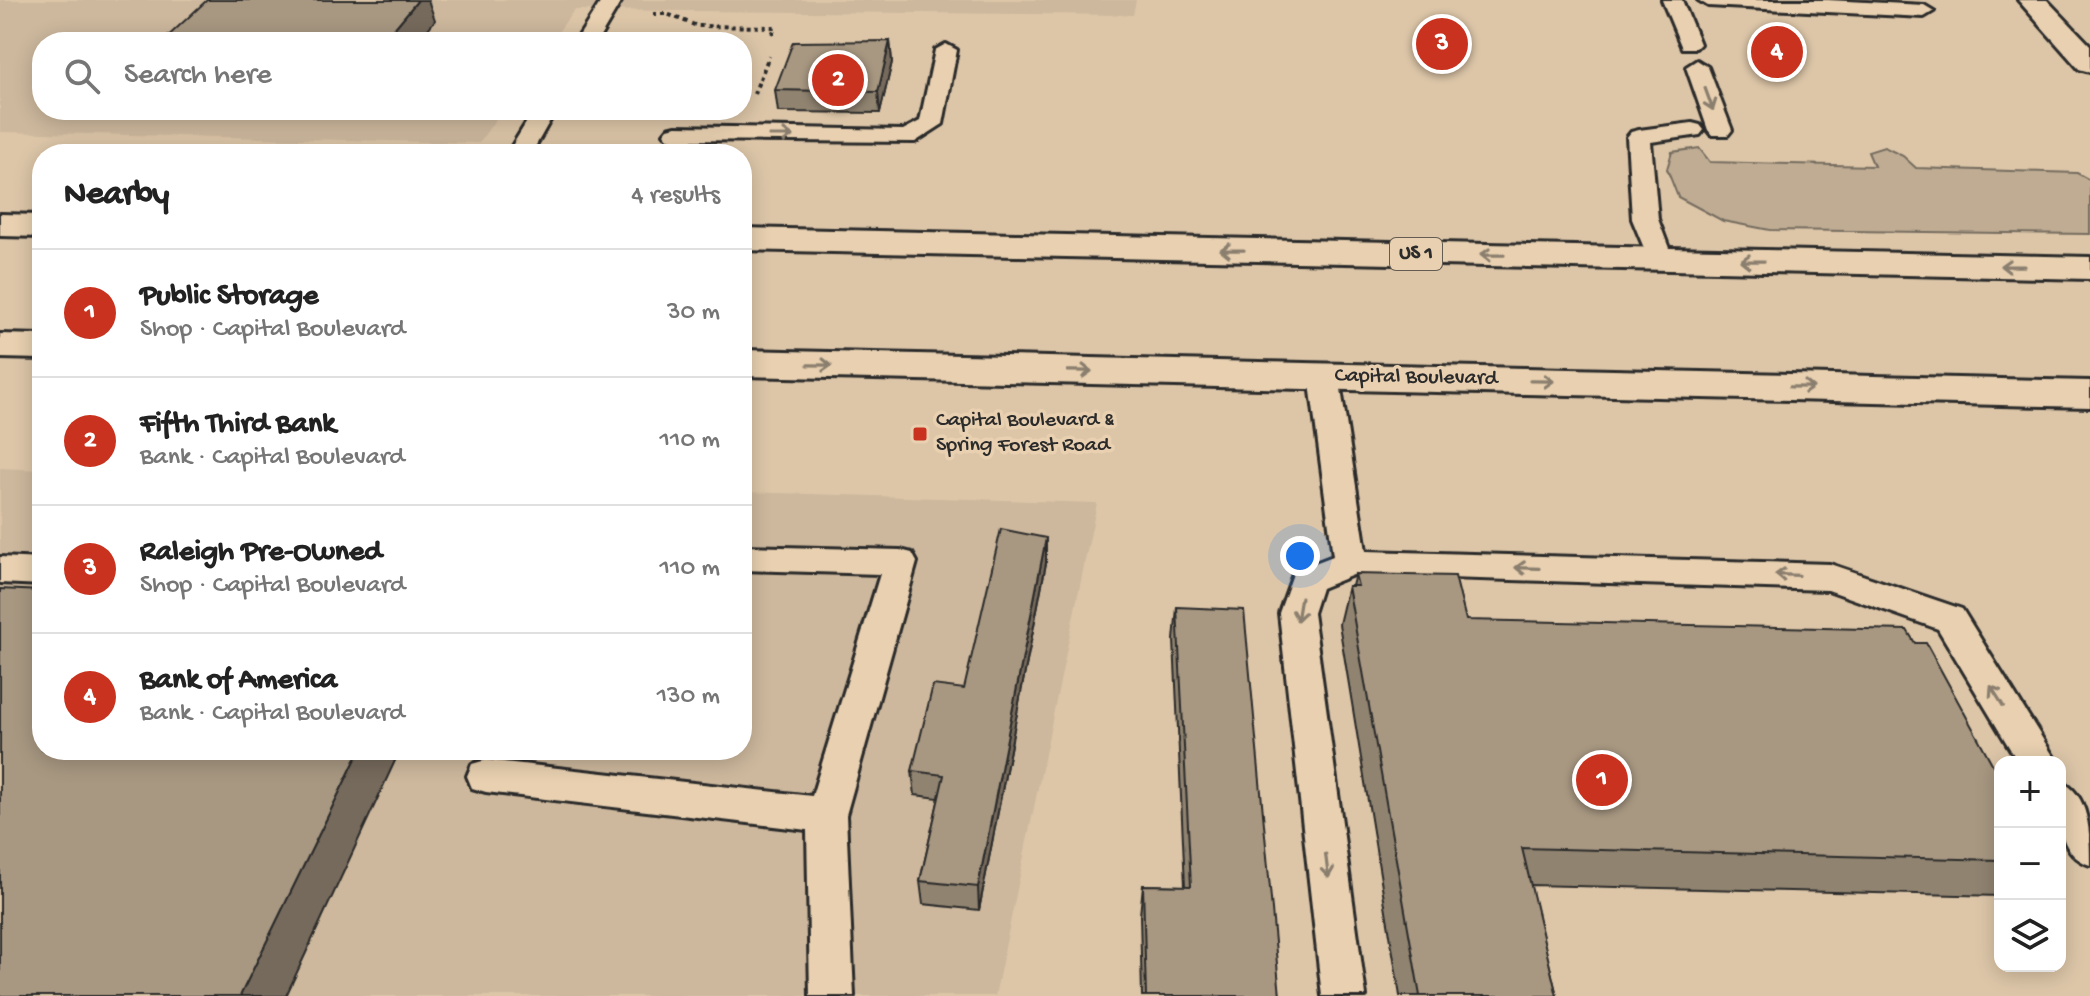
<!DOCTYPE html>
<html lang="en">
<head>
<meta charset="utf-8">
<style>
	body { margin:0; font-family:"Gochi Hand",sans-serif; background:#f6f6f6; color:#222 }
	.controls { position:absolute; right:24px; bottom:24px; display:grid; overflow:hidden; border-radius:16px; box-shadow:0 4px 20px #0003 }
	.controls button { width:72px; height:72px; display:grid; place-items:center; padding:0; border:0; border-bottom:2px solid #e0e0e0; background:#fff; color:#222; font:40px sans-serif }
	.you { position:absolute; left:1300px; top:556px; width:28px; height:28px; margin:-20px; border:6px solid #fff; border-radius:50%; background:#1a73e8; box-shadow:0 0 0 12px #1a73e833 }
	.badge { display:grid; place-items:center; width:52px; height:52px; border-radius:50%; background:#c8321e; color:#fff; font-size:26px; font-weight:700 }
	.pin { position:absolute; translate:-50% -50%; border:4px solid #fff; box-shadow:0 2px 8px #0006 }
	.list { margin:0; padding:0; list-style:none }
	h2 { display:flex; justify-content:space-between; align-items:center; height:104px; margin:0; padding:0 32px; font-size:34px }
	h2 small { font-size:26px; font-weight:400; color:#767676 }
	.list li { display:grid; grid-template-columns:52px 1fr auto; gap:24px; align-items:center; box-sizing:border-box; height:128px; padding:0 32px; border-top:2px solid #e0e0e0 }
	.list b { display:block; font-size:30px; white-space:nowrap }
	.list p { margin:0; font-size:26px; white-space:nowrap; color:#767676 }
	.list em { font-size:26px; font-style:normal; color:#767676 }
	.icon { flex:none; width:44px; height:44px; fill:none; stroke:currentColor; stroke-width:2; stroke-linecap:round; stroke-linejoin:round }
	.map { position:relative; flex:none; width:2090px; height:996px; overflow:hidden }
	.search { position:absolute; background:#fff; box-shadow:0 4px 20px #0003; left:32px; top:32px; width:720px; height:88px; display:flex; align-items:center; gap:20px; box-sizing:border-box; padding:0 28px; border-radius:32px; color:#767676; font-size:30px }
	.panel { position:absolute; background:#fff; box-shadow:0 4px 20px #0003; left:32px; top:144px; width:720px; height:616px; border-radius:32px }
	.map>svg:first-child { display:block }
</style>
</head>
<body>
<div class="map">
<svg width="2090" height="996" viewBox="0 0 2090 996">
	<rect width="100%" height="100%" fill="#ddc6a8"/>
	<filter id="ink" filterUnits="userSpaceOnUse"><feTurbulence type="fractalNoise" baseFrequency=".0125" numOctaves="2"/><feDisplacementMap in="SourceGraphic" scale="16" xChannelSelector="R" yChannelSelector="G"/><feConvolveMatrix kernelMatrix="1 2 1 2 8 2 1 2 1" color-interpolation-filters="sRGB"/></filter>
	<g filter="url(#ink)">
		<g fill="#cdb89d">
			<path d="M0 0H1136L1133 15 574 10 551 42H42V110H502L479 143 0 132Z"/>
			<path d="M0 468 42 470V750H742V492L1097 503 995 996H0Z"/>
		</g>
		<path fill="#bfac93" stroke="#756c5f" stroke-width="2" d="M1884 147 1903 156 1916 168 2077 173 2090 180V234L1770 230 1723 221 1678 197 1667 169 1672 152 1699 148 1710 162 1874 166 1868 152Z"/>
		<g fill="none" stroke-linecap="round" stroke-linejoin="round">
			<g stroke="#2b2b2b" stroke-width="6">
				<g id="service">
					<path d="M602 0H622L597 42H575Z"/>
					<path d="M1662 0H1682L1700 44 1696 48H1682Z"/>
					<path d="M1698 0H1828L1924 5 1934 11 1924 17 1708 6Z"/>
					<path d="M946 44 957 50 943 124 915 142 676 140 668 138 664 133 668 128 676 126 903 130 920 121 935 50Z"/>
					<path d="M1697 60 1708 67 1732 130 1728 135H1712L1708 130 1686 67Z"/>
					<path d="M534 110H556L531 154H507Z"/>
					<path d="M1692 123 1700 125 1704 130 1700 135 1651 142 1658 219 1673 259 1669 265H1651L1632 219 1627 137 1631 132 1639 130Z"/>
					<path d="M1324 367 1334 369 1339 376 1366 551 1830 564 1962 609 2057 762H2018L1938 629 1828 590 1353 575 1321 588 1313 613 1366 996H1322L1279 613 1294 571 1333 556 1309 376 1314 369Z"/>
					<path d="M742 546 900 550 912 553 917 562 846 815 854 996H810L807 830 486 792 472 788 467 776 472 764 486 760 812 796 880 574 742 570Z"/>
					<path d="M0 557 42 559V585L0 583Z"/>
					<path d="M2060 781C2090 794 2090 833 2090 865 2054 852 2060 813 2060 781Z"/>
				</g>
			</g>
			<g stroke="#2b2b2b" stroke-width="6">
				<path id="secondary" d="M2018 0H2047L2090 45V72L2079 69Z"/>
			</g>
			<g stroke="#2b2b2b" stroke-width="6">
				<g id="trunk">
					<path d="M0 214 42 215V237L0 236Z"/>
					<path d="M742 228 2090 257V279L742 250Z"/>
					<path d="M0 334 42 335V359L0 358Z"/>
					<path d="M742 350 2090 381V407L742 376Z"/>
				</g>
			</g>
			<g stroke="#2b2b2b" stroke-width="4" stroke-dasharray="4 4" stroke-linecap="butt">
				<path d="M653 14H667L697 26 775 27 772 35"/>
				<path d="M754 94 769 56"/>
			</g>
			<use href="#service" fill="#e8d0b0" fill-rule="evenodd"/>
			<use href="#secondary" fill="#e8d0b0" fill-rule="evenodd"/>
			<use href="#trunk" fill="#e8d0b0" fill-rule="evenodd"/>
		</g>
		<g fill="#908370" stroke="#2b2b2b" stroke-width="2">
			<path d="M890 41 892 62 880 113 778 112 775 90Z"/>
			<path d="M1046 563 979 910 923 904 920 881 939 798 915 795 912 771 964 689Z"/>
			<path d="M1355 574 1466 620 2000 778V896L1530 885 1557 996H1400L1339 624 1348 586H1352Z"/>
			<path d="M1177 607 1280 996H1142L1140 915 1143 885 1185 886 1174 640Z"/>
		</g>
		<g fill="#766a5b" stroke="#2b2b2b" stroke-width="2">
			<path d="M418 0H428L435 20 418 42H383Z"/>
			<path d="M890 41 892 62 880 113 878 92Z"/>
			<path d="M1046 538V563L979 910 978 887Z"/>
			<path d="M360 750H400L286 996H240Z"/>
		</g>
		<g fill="#a89882" stroke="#2b2b2b" stroke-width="2">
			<path d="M207 0H418L383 42H184L185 41 164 40Z"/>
			<path d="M890 41 878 92 775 90 793 42Z"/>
			<path d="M1001 529 1046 538 978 887 920 881 944 775 912 771 933 685 964 689Z"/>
			<path d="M1355 574 1455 576 1466 620 1907 630 1915 643H1926L2000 778V860L1522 848 1557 996H1420L1348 586H1358Z"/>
			<path d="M0 589 42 591V750H360L240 996H0Z"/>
			<path d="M1177 607 1244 610 1280 996H1146L1143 885 1191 886Z"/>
		</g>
		<defs><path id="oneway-shaft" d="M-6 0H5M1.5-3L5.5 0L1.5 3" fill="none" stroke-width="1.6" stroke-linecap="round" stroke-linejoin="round" transform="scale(2)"/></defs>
		<g stroke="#8a7e6e">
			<use href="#oneway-shaft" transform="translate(1709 99) rotate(70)"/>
			<use href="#oneway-shaft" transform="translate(781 136)"/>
			<use href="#oneway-shaft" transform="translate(1232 250) rotate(-179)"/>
			<use href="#oneway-shaft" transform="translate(1492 255) rotate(-179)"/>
			<use href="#oneway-shaft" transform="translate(1752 261) rotate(-179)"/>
			<use href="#oneway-shaft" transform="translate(2012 266) rotate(-179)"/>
			<use href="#oneway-shaft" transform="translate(820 365) rotate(1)"/>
			<use href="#oneway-shaft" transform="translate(1080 371) rotate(1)"/>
			<use href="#oneway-shaft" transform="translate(1542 381) rotate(1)"/>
			<use href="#oneway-shaft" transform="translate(1802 387) rotate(1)"/>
			<use href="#oneway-shaft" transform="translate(1527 568) rotate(-178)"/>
			<use href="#oneway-shaft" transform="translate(1787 575) rotate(-178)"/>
			<use href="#oneway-shaft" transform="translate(1299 609) rotate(99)"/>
			<use href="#oneway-shaft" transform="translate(1997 696) rotate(-122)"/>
			<use href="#oneway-shaft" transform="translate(1327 866) rotate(83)"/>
		</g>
	</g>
	<rect fill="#c8321e" stroke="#e8d0b0" stroke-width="3" x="912" y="426" width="16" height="16" rx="4"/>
	<g text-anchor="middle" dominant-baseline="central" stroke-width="7" stroke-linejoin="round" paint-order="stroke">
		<rect fill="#e8d0b0" stroke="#645c53" stroke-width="2" x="1390" y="238" width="52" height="32" rx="6"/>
		<g font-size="20" font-weight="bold" fill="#2b2b2b">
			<text x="1416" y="254">US 1</text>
		</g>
		<g font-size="22" fill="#2b2b2b" stroke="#e8d0b0">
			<text transform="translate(1416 378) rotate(1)">Capital Boulevard</text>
		</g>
		<g font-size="22" fill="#2b2b2b" stroke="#e8d0b0" text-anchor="start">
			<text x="936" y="421">Capital Boulevard &amp;<tspan x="936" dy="25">Spring Forest Road</tspan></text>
		</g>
	</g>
</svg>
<div class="controls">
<button>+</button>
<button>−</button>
<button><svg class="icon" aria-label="layers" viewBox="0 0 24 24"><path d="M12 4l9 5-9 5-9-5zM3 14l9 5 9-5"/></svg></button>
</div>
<div class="you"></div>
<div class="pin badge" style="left:1602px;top:780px">1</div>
<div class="pin badge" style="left:838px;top:80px">2</div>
<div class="pin badge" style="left:1442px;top:44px">3</div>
<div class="pin badge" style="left:1777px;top:52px">4</div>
<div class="search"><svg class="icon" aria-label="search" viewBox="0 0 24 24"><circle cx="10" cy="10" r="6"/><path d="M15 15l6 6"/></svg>Search here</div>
<section class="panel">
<h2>Nearby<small>4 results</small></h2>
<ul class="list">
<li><span class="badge">1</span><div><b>Public Storage</b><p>Shop · Capital Boulevard</p></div><em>30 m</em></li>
<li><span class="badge">2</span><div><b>Fifth Third Bank</b><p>Bank · Capital Boulevard</p></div><em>110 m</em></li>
<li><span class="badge">3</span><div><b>Raleigh Pre-Owned</b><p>Shop · Capital Boulevard</p></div><em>110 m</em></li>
<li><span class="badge">4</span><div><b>Bank of America</b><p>Bank · Capital Boulevard</p></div><em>130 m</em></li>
</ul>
</section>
</div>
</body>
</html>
